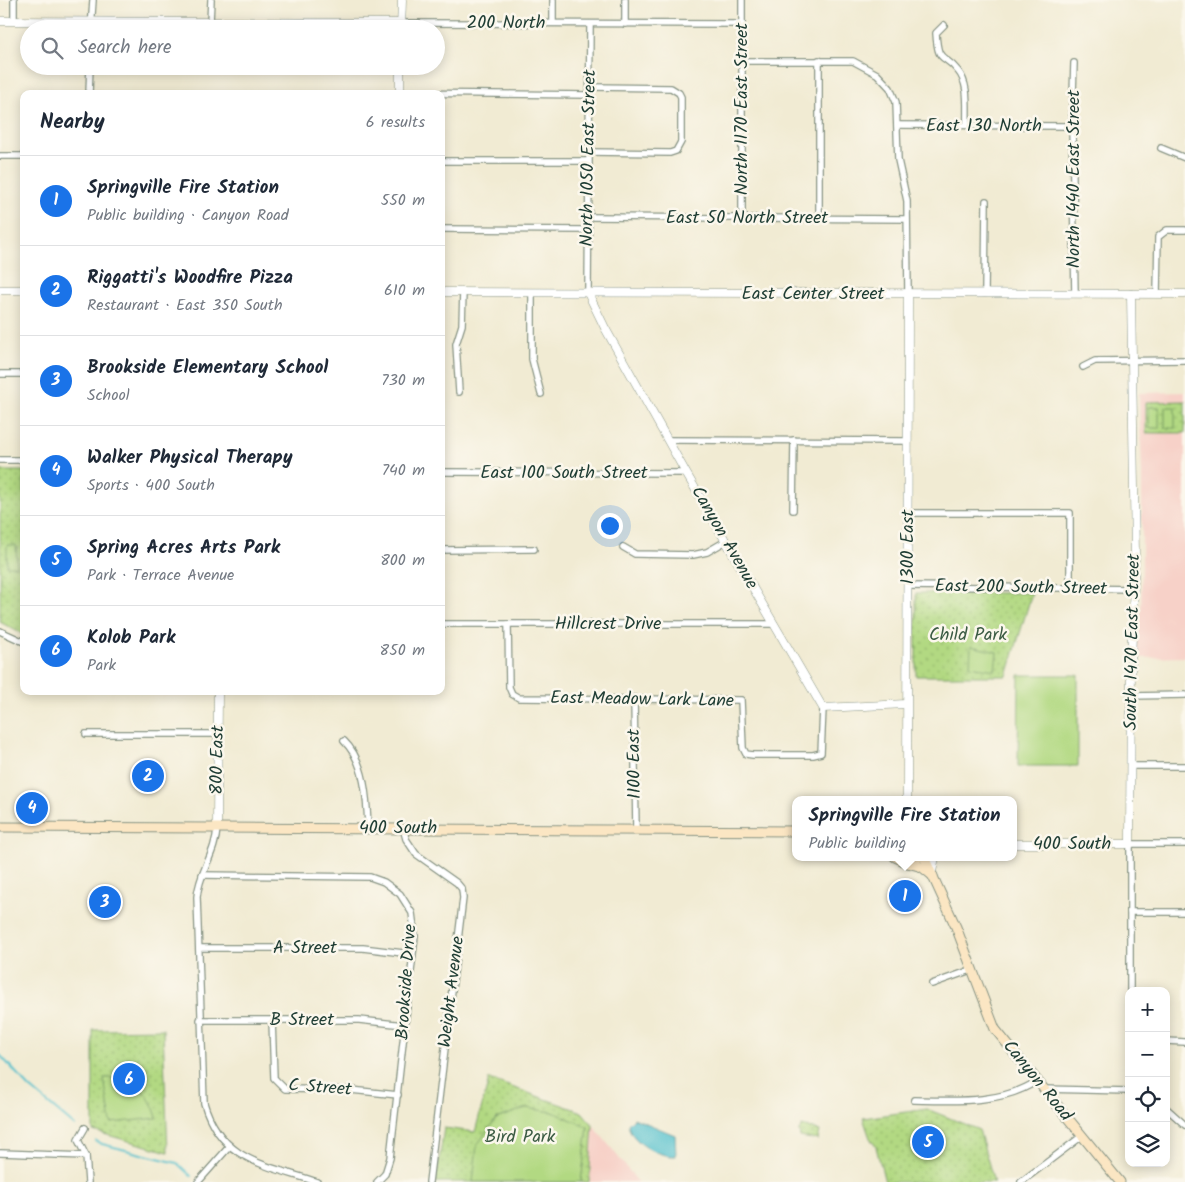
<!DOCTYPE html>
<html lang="en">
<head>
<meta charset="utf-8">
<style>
	body { margin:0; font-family:Kalam,sans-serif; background:#f2f2f3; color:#1f2937 }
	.controls { position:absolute; right:15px; bottom:15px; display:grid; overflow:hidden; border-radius:10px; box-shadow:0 2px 12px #0003 }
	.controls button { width:45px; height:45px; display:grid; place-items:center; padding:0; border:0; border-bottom:1px solid #e0e1e3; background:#fff; color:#1f2937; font:25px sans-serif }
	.you { position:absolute; left:609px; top:525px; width:18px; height:18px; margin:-12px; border:4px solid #fff; border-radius:50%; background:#1a73e8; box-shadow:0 0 0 8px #1a73e833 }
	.badge { display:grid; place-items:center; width:32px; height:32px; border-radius:50%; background:#1a73e8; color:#fff; font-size:16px; font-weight:700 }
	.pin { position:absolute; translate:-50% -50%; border:2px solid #fff; box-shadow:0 1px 5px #0006 }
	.popup { position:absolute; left:792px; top:796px; width:225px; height:65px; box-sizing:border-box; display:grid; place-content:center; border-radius:10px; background:#fff; filter:drop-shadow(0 1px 4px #0005); font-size:16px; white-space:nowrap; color:#747a83 }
	.popup b { font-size:19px; color:#1f2937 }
	.popup::after { content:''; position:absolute; left:50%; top:100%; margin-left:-10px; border:10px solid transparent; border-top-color:#fff }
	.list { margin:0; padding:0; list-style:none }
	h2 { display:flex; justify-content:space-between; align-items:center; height:65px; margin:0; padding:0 20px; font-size:21px }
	h2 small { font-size:16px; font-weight:400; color:#747a83 }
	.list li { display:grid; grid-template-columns:32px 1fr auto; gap:15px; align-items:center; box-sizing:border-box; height:90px; padding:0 20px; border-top:1px solid #e0e1e3 }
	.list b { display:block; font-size:19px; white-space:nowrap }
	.list p { margin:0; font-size:16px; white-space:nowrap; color:#747a83 }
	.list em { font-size:16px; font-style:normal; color:#747a83 }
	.icon { flex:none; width:28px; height:28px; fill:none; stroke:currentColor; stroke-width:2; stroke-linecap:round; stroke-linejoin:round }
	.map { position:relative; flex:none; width:1185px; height:1182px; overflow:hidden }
	.search { position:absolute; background:#fff; box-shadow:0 2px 12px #0003; left:20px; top:20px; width:425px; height:55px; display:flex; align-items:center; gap:12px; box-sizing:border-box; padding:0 18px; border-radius:28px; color:#747a83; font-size:19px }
	.panel { position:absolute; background:#fff; box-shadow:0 2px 12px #0003; left:20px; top:90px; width:425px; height:605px; border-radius:10px }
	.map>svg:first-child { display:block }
</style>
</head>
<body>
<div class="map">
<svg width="1185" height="1182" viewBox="0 0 1185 1182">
	<defs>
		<pattern id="park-dots" width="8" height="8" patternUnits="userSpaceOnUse" patternTransform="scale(1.25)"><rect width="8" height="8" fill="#b2d982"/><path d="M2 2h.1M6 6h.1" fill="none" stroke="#99bb71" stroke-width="1.8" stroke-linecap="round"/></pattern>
	</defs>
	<rect width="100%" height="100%" fill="#fbf7ec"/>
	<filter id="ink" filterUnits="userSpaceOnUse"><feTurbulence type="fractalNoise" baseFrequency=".02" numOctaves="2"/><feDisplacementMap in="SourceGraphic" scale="10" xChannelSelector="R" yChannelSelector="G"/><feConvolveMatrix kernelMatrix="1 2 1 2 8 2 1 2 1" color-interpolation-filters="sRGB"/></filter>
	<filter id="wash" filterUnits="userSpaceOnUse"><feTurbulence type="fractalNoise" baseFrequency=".0096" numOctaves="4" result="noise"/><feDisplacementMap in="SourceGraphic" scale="20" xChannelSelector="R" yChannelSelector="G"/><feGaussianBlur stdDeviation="1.12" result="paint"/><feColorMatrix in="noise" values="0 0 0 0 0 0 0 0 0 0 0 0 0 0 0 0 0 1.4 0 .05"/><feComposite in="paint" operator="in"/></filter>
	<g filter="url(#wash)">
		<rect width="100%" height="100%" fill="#f1ebd3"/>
		<g fill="#f7d1c8">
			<path d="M1185 392V657L1136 658 1138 619 1141 612 1142 560V474L1139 393Z"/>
			<path d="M593 1125 638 1182H589Z"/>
		</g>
		<g fill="url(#park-dots)" stroke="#688b5b">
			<path d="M1185 401V433H1146V402Z"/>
			<path d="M0 471H24V635L0 622Z"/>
			<path d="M916 593H1032L1007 676H916Z"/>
			<path d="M163 1029 168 1152 93 1131V1030Z"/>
			<path d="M489 1079 582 1112 593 1125 589 1182H436L444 1128 475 1132Z"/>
			<path d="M927 1109 979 1130 994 1182H885L876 1147 870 1138 863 1118Z"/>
			<path d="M802 1126 820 1131 818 1140 800 1137 799 1131Z"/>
		</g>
		<g fill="#b2d982" stroke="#688b5b">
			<rect x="1149" y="407" width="10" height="21"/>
			<rect x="1165" y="407" width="10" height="21"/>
			<path d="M7 545H16L17 566H7Z"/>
			<path d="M971 646 997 652 995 670 970 666Z"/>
			<path d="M1019 675H1078V766H1018Z"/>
			<path d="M104 1078C132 1077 150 1091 157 1118L111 1123Z"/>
			<path d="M526 1108 553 1112 588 1127 581 1182H473L477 1145 496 1119Z"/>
		</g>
		<path fill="#54c1cd" stroke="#3a7f80" d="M634 1118 675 1135 676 1156C659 1157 631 1143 628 1124Z"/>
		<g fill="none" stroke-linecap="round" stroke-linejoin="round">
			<g stroke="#54c1cd" stroke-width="2">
				<path d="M0 1055 30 1088 75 1126"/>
				<path d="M96 1141 102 1144 177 1163 191 1176"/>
			</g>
		</g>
	</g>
	<g filter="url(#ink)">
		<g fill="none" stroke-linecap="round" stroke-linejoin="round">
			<g stroke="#889484" stroke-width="8">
				<g id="minor">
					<path d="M14 0V21"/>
					<path d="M553 0V23"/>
					<path d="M625 0V24"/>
					<path d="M742 0V218"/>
					<path d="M210 22 211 0"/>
					<path d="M402 23 742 24"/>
					<path d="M944 25 936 33C938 65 943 52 958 71 970 85 966 108 967 125"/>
					<path d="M91 29 93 0"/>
					<path d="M743 61H853L877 74 890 88 896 102 898 160 907 201 908 294"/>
					<path d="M1074 63 1072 126 1075 294"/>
					<path d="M400 93 589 95"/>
					<path d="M89 94 90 66"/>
					<path d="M897 125 1072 126"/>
					<path d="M1161 148 1185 158"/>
					<path d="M588 152 670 153 676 151 681 142V97L679 93 671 88 590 87"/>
					<path d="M0 156H24"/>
					<path d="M441 161H588"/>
					<path d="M588 217 906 219"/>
					<path d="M819 218V60"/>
					<path d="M441 229 588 230"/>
					<path d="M532 293V359L541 394"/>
					<path d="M588 293 590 24"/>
					<path d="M985 294 986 201"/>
					<path d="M1157 294 1158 237 1167 230H1185"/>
					<path d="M1083 367 1095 361 1185 360"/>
					<path d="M0 374H24"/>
					<path d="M459 392 456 344 462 325 463 292"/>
					<path d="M668 440 908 441"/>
					<path d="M0 460H24"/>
					<path d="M441 472 686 473"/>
					<path d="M793 510 794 440"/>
					<path d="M908 513H1070V587"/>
					<path d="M623 547 635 554 693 555 707 552 726 541"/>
					<path d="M441 550 534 549"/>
					<path d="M908 586 1134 589"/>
					<path d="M441 624H774"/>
					<path d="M508 624 509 687 512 694 519 698 741 700 743 748 746 754 753 755H813L821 753 823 708"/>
					<path d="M0 631 24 642"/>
					<path d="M1131 696 1185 695"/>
					<path d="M634 698 636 829"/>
					<path d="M86 734H218"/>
					<path d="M344 741C365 761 367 799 368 827"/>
					<path d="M1131 766H1185"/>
					<path d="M217 828C216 853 199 872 197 897L204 1103C221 1161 266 1165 317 1182"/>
					<path d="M403 828 406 839 416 854 457 883 462 889 463 898 429 1182"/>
					<path d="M202 875 370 877 384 882 400 894 412 913 415 936 390 1158 385 1174 377 1182"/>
					<path d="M1130 912H1185"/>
					<path d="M199 948H363L411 954"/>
					<path d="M932 984 971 970"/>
					<path d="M1130 991V844H1185"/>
					<path d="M200 1020H359L404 1025"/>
					<path d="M272 1020 274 1078 285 1089 351 1090 398 1095"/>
					<path d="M1166 1041 1185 1042"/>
					<path d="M1043 1089 1129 1091"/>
					<path d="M914 1100C955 1101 1002 1104 1037 1081"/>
					<path d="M1166 1108 1185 1125"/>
					<path d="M85 1128 78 1140 86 1156 88 1182"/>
					<path d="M0 1153 86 1156"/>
					<path d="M198 1182 229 1147"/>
					<path d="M1021 1182 1082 1136"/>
				</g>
			</g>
			<g stroke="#889484" stroke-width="9">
				<g id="tertiary">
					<path d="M0 21 402 23"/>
					<path d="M401 29 402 0"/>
					<path d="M400 94V66"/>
					<path d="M0 290H24"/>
					<path d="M441 292 1185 294"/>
					<path d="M588 293 605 328 686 473 823 708 906 704"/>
					<path d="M907 800 908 294"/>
					<path d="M217 828 218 691"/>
					<path d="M1014 844H1130L1131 661 1135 555 1131 294"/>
					<path d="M932 872 935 857"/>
				</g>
			</g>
			<g stroke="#889484" stroke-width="11">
				<g id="secondary">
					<path d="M0 827 796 831"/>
					<path d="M895 857 908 863 920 857"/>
					<path d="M924 857 956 927 995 1029 1120 1182"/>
					<path d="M908 863 922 867 933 876"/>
				</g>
			</g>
			<use href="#minor" stroke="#fff" stroke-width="5.5"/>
			<use href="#tertiary" stroke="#fff" stroke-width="8"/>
			<use href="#secondary" stroke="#fbe6c3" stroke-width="9"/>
		</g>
	</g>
	<g text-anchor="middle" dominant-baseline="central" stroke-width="5" stroke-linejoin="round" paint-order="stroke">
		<g font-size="18" fill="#1f3d34" stroke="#fbf7ec">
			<text x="506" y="23">200 North</text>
			<text transform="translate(742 109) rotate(-90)">North 1170 East Street</text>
			<text x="984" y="126">East 130 North</text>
			<text transform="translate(589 158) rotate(-89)">North 1050 East Street</text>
			<text transform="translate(1074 179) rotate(-90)">North 1440 East Street</text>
			<text x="747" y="218">East 50 North Street</text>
			<text x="813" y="294">East Center Street</text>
			<text x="564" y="473">East 100 South Street</text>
			<text transform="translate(724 538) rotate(60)">Canyon Avenue</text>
			<text transform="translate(908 547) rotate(-90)">1300 East</text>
			<text transform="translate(1021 588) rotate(1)">East 200 South Street</text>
			<text x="608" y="624">Hillcrest Drive</text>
			<text transform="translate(1133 642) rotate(-89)">South 1470 East Street</text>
			<text transform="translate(642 700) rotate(1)">East Meadow Lark Lane</text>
			<text transform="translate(218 760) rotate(-89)">800 East</text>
			<text transform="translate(635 764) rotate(-91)">1100 East</text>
			<text x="398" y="828">400 South</text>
			<text x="1072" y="844">400 South</text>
			<text x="305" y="948">A Street</text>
			<text transform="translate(407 982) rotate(-86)">Brookside Drive</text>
			<text transform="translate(452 992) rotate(-83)">Weight Avenue</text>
			<text x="302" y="1020">B Street</text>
			<text transform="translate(1037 1081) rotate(51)">Canyon Road</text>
			<text transform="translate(320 1088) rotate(4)">C Street</text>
		</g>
		<g font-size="18" fill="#3c5c44" stroke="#fbf7ec">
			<text x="968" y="635">Child Park</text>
			<text x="520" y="1137">Bird Park</text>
		</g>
	</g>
</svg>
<div class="controls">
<button>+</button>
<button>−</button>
<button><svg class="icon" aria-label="locate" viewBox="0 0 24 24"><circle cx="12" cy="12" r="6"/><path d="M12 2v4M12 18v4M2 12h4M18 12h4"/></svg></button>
<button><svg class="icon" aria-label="layers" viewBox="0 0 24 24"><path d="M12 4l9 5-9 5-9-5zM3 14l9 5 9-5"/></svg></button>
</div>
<div class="you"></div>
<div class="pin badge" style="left:905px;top:896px">1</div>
<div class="popup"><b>Springville Fire Station</b>Public building</div>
<div class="pin badge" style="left:148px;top:776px">2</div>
<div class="pin badge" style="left:105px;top:902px">3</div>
<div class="pin badge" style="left:32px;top:808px">4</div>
<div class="pin badge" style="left:928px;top:1142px">5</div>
<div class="pin badge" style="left:129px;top:1079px">6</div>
<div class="search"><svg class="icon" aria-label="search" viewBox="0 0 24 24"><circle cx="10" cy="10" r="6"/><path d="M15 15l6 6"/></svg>Search here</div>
<section class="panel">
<h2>Nearby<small>6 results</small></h2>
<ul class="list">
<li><span class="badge">1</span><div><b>Springville Fire Station</b><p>Public building · Canyon Road</p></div><em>550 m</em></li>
<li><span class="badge">2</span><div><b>Riggatti's Woodfire Pizza</b><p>Restaurant · East 350 South</p></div><em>610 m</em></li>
<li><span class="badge">3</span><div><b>Brookside Elementary School</b><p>School</p></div><em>730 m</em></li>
<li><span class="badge">4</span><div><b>Walker Physical Therapy</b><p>Sports · 400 South</p></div><em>740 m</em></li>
<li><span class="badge">5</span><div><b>Spring Acres Arts Park</b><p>Park · Terrace Avenue</p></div><em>800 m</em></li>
<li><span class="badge">6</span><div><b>Kolob Park</b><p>Park</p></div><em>850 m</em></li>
</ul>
</section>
</div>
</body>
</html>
